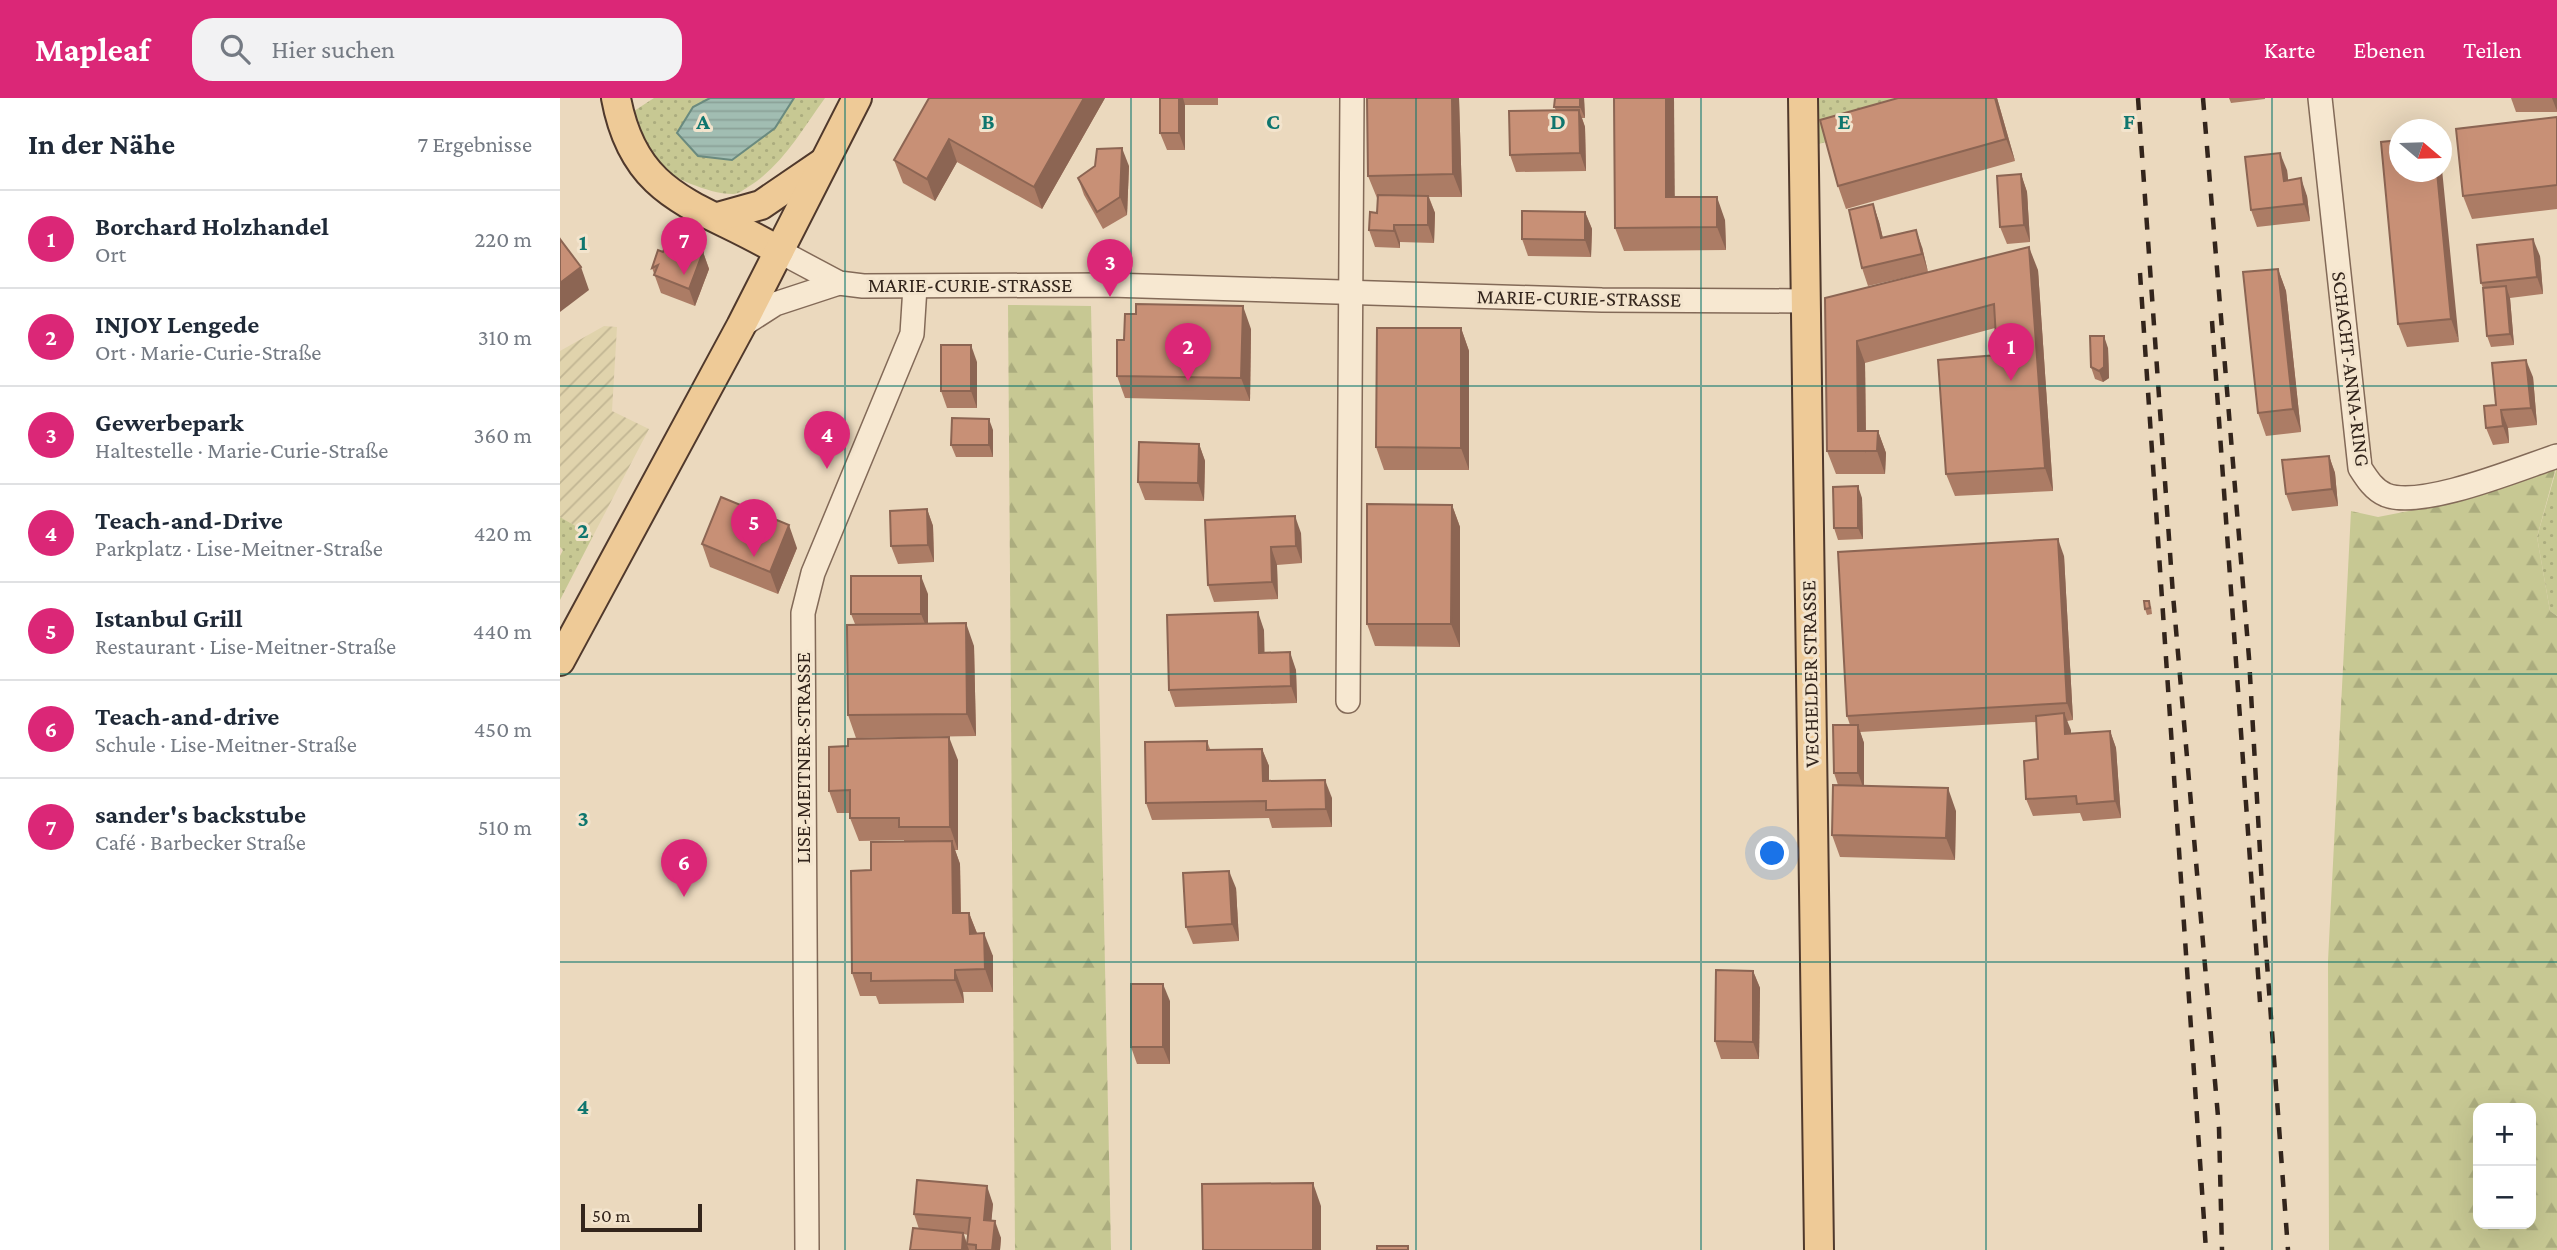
<!DOCTYPE html>
<html lang="de">
<head>
<meta charset="utf-8">
<style>
	body { margin:0; font-family:"Crimson Pro",serif; background:#f2f2f3; color:#1f2937 }
	.controls { position:absolute; right:21px; bottom:21px; display:grid; overflow:hidden; border-radius:14px; box-shadow:0 7px 28px #0002 }
	.controls button { width:63px; height:63px; display:grid; place-items:center; padding:0; border:0; border-bottom:2px solid #e0e1e3; background:#fff; color:#1f2937; font:35px sans-serif }
	.compass { position:absolute; left:1829px; top:21px; width:63px; height:63px; border-radius:50%; background:#fff; box-shadow:0 7px 28px #0002; rotate:109deg }
	.scale { position:absolute; left:21px; bottom:18px; width:121px; box-sizing:border-box; padding-left:7px; border:4px solid #33251c; border-top:0; font-size:19px; line-height:24px; white-space:nowrap; color:#33251c; -webkit-text-stroke:5px #f3e4cd; paint-order:stroke }
	.you { position:absolute; left:1213px; top:756px; width:24px; height:24px; margin:-18px; border:5px solid #fff; border-radius:50%; background:#1a73e8; box-shadow:0 0 0 10px #1a73e833 }
	.badge { display:grid; place-items:center; width:46px; height:46px; border-radius:50%; background:#db2777; color:#fff; font-size:23px; font-weight:700 }
	.pin { position:absolute; translate:-50% -58px; filter:drop-shadow(0 2px 4px #0008) }
	.pin::after { content:''; position:absolute; top:37px; width:24px; height:21px; background:inherit; clip-path:polygon(0 0,100% 0,50% 100%) }
	.list { margin:0; padding:0; list-style:none }
	h2 { display:flex; justify-content:space-between; align-items:center; height:91px; margin:0; padding:0 28px; font-size:30px }
	h2 small { font-size:23px; font-weight:400; color:#747a83 }
	.list li { display:grid; grid-template-columns:46px 1fr auto; gap:21px; align-items:center; box-sizing:border-box; height:98px; padding:0 28px; border-top:2px solid #e0e1e3 }
	.list b { display:block; font-size:26px; white-space:nowrap }
	.list p { margin:0; font-size:23px; white-space:nowrap; color:#747a83 }
	.list em { font-size:23px; font-style:normal; color:#747a83 }
	.icon { flex:none; width:38px; height:38px; fill:none; stroke:currentColor; stroke-width:2; stroke-linecap:round; stroke-linejoin:round }
	.map { position:relative; flex:none; width:1997px; height:1152px; overflow:hidden }
	header { display:flex; align-items:center; gap:42px; box-sizing:border-box; height:98px; padding:0 35px; background:#db2777; color:#fff }
	header strong { font-size:33px }
	nav { display:flex; gap:38px; margin-inline-start:auto; font-size:24px }
	.search { width:490px; height:63px; background:#f2f2f3; display:flex; align-items:center; gap:18px; box-sizing:border-box; padding:0 24px; border-radius:21px; color:#747a83; font-size:26px }
	main { display:flex }
	aside { flex:1; background:#fff }
	.map>svg:first-child { display:block }
</style>
</head>
<body>
<header>
<strong>Mapleaf</strong>
<div class="search"><svg class="icon" aria-label="search" viewBox="0 0 24 24"><circle cx="10" cy="10" r="6"/><path d="M15 15l6 6"/></svg>Hier suchen</div>
<nav><a>Karte</a><a>Ebenen</a><a>Teilen</a></nav>
</header>
<main>
<aside>
<h2>In der Nähe<small>7 Ergebnisse</small></h2>
<ul class="list">
<li><span class="badge">1</span><div><b>Borchard Holzhandel</b><p>Ort</p></div><em>220 m</em></li>
<li><span class="badge">2</span><div><b>INJOY Lengede</b><p>Ort · Marie-Curie-Straße</p></div><em>310 m</em></li>
<li><span class="badge">3</span><div><b>Gewerbepark</b><p>Haltestelle · Marie-Curie-Straße</p></div><em>360 m</em></li>
<li><span class="badge">4</span><div><b>Teach-and-Drive</b><p>Parkplatz · Lise-Meitner-Straße</p></div><em>420 m</em></li>
<li><span class="badge">5</span><div><b>Istanbul Grill</b><p>Restaurant · Lise-Meitner-Straße</p></div><em>440 m</em></li>
<li><span class="badge">6</span><div><b>Teach-and-drive</b><p>Schule · Lise-Meitner-Straße</p></div><em>450 m</em></li>
<li><span class="badge">7</span><div><b>sander's backstube</b><p>Café · Barbecker Straße</p></div><em>510 m</em></li>
</ul>
</aside>
<div class="map">
<svg width="1997" height="1152" viewBox="0 0 1997 1152">
	<defs>
		<pattern id="farmland-furrows" width="10" height="10" patternUnits="userSpaceOnUse" patternTransform="scale(1.75)"><rect width="10" height="10" fill="#e0d3ac"/><path d="M-1 1l2-2M0 10L10 0M9 11l2-2" fill="none" stroke="#c1b593"/></pattern>
		<pattern id="grass-dots" width="8" height="8" patternUnits="userSpaceOnUse" patternTransform="scale(1.75)"><rect width="8" height="8" fill="#c7c893"/><path d="M2 2h.1M6 6h.1" fill="none" stroke="#abac7e" stroke-width="1.8" stroke-linecap="round"/></pattern>
		<pattern id="forest-firs" width="22" height="20" patternUnits="userSpaceOnUse" patternTransform="scale(1.75)"><rect width="22" height="20" fill="#c7c893"/><path d="M5 1l3.5 6h-7zM16 11l3.5 6h-7z" fill="#abac7e"/></pattern>
		<pattern id="water-rules" width="6" height="5" patternUnits="userSpaceOnUse" patternTransform="scale(1.75)"><rect width="6" height="5" fill="#a1bdb2"/><path d="M0 2.5h6" fill="none" stroke="#8ba298"/></pattern>
	</defs>
	<rect width="100%" height="100%" fill="#ebd9be"/>
	<path fill="url(#farmland-furrows)" d="M44 228 57 229 52 313 89 331 33 438 0 419V253Z"/>
	<g fill="url(#grass-dots)">
		<path d="M94 0H150L133 9 215 30 234 0H265C242 32 222 68 188 89 183 92 179 96 173 96 159 96 144 91 131 86 95 72 85 48 74 13Z"/>
		<path d="M1243 0H1427L1255 47Z"/>
		<path d="M1997 369V518L1990 513 1977 439Z"/>
		<path d="M0 419 33 438 0 502V458L3 452 0 449Z"/>
	</g>
	<g fill="url(#forest-firs)" fill-rule="evenodd">
		<path d="M448 207 531 208 551 1152H455Z"/>
		<path d="M1997 366 1977 439 1990 513 1997 518V1152H1769L1768 863 1791 413 1818 419 1905 402ZM1918 1010H1971V1126H1918Z"/>
	</g>
	<path fill="url(#water-rules)" stroke="#6a8a7f" stroke-width="2" d="M150 0H234L215 30 172 62 138 58 117 35 133 9Z"/>
	<g fill="none" stroke-linecap="round" stroke-linejoin="round">
		<g stroke="#836a58" stroke-width="26">
			<g id="minor">
				<path d="M1760 0 1800 370C1807 381 1814 392 1826 397 1862 411 1958 371 1997 358"/>
				<path d="M219 153 279 185 303 188 550 187 1042 202 1245 203"/>
				<path d="M181 228 215 206 279 185"/>
				<path d="M788 603 792 0"/>
				<path d="M247 1152 243 515 253 475 352 236 355 189"/>
			</g>
		</g>
		<g stroke="#50392c" stroke-width="32">
			<g id="major">
				<path d="M56 0C75 103 141 106 219 153"/>
				<path d="M1243 0 1259 1152"/>
				<path d="M158 119 201 107 261 66"/>
				<path d="M0 563 181 228 297 0"/>
			</g>
		</g>
		<use href="#minor" stroke="#f7e8d1" stroke-width="23"/>
		<use href="#major" stroke="#eeca97" stroke-width="28"/>
		<g stroke="#33251c" stroke-width="4.5" stroke-dasharray="12 12" stroke-linecap="butt">
			<path d="M1578 0 1613 497 1659 1030 1662 1152"/>
			<path d="M1643 0 1689 560 1704 824 1728 1152"/>
			<path d="M1580 175 1646 1152"/>
			<path d="M1652 223 1700 904"/>
		</g>
	</g>
	<g fill="#ac7c65" fill-rule="evenodd">
		<path d="M369 0H545L482 111 397 64 375 103 343 85 334 62Z"/>
		<path d="M600 0H658V7H625V52H607L600 35Z"/>
		<path d="M899 0 902 99H869L875 115 874 145 840 144V150L815 149 809 132 817 115V100L808 78Z"/>
		<path d="M995 0H1024L1025 20H1022L1025 29 1026 73 956 74 950 57 996 12 994 9Z"/>
		<path d="M1054 0H1114V99L1165 122 1166 152 1064 153 1055 130Z"/>
		<path d="M1437 0 1455 63 1286 111 1278 88Z"/>
		<path d="M1669 0H1705V1L1671 5Z"/>
		<path d="M1951 0H1997V14H1956Z"/>
		<path d="M1997 19V111L1912 121 1903 98Z"/>
		<path d="M1839 42 1899 244 1847 249 1838 226Z"/>
		<path d="M569 68 567 117 543 131 524 97 518 80Z"/>
		<path d="M1727 72 1728 82 1747 98 1750 123 1697 129 1691 112Z"/>
		<path d="M1461 76 1467 94 1470 144 1447 146 1440 129Z"/>
		<path d="M1313 106 1319 124 1323 140 1362 149 1368 174 1308 188 1302 170Z"/>
		<path d="M1025 114 1032 131 1031 159 968 158 962 141Z"/>
		<path d="M103 154H143L149 171 135 208 101 195 92 170Z"/>
		<path d="M1980 158 1983 196 1950 200 1954 247 1931 249 1927 238 1923 190 1921 185Z"/>
		<path d="M1718 171 1726 193 1741 334 1706 338 1698 315Z"/>
		<path d="M1478 172 1493 393 1395 398 1386 376 1437 257 1435 230 1305 265 1306 333H1318L1326 355 1325 376H1276L1267 353 1265 200Z"/>
		<path d="M901 230 909 253V372H824L816 349Z"/>
		<path d="M691 231 690 303 565 300 557 278 564 242Z"/>
		<path d="M1548 250 1549 280 1543 284 1535 281 1531 269Z"/>
		<path d="M417 264V310H387L381 293Z"/>
		<path d="M1973 279 1977 327 1948 330 1949 345 1933 347 1926 330 1936 307Z"/>
		<path d="M433 332V359H396L391 347Z"/>
		<path d="M639 346 645 363 644 403 585 402 578 384Z"/>
		<path d="M1769 358 1775 375 1778 408 1732 413 1726 396Z"/>
		<path d="M1302 400 1303 441 1278 442 1274 430Z"/>
		<path d="M892 407 900 429V549L815 548 807 526Z"/>
		<path d="M367 411 373 428 374 464 338 466 331 448Z"/>
		<path d="M645 422 741 435 742 465 717 467 718 501 654 504 648 487Z"/>
		<path d="M142 446 237 450 218 496 150 469Z"/>
		<path d="M1504 458 1513 622 1507 623 1511 636 1550 633 1556 650 1561 720 1523 723 1520 715 1473 718 1466 701 1478 661 1476 624 1300 634 1304 645V688L1396 713 1395 762 1280 759 1272 737 1278 687 1274 675 1290 627 1287 618Z"/>
		<path d="M368 496V525L414 548 416 638 296 640 288 617 295 526 291 516Z"/>
		<path d="M1591 508 1592 516 1587 517 1585 511Z"/>
		<path d="M704 532V555L736 572 737 605 615 609 609 592Z"/>
		<path d="M647 643 650 651H702L709 668V683L772 700V729L712 730 709 720 592 722 586 705Z"/>
		<path d="M398 662V752H395L400 766 401 815H409L417 835 433 858V894H403L404 905 319 906 316 898H300L292 875 311 772 344 744V742L299 743 290 720V715H277L269 693Z"/>
		<path d="M676 790 679 843 633 846 626 829Z"/>
		<path d="M1193 873 1200 890 1199 961H1161L1155 943Z"/>
		<path d="M610 903V966H577L571 949Z"/>
		<path d="M433 1106 431 1123 441 1140 440 1152H350L359 1131 354 1116ZM404 1136 408 1137 407 1146Z"/>
	</g>
	<g fill="#8c6553">
		<path d="M524 0H545L482 111 474 89Z"/>
		<path d="M619 0H623L625 7V52L619 35Z"/>
		<path d="M892 0H899L902 99 893 76Z"/>
		<path d="M1020 0H1024L1025 20 1020 9Z"/>
		<path d="M1106 0H1114L1115 122 1106 99Z"/>
		<path d="M1435 0H1437L1455 63 1446 41Z"/>
		<path d="M1992 0H1997V13Z"/>
		<path d="M1019 12 1025 29 1026 73 1020 55Z"/>
		<path d="M389 41 397 64 375 103 367 81Z"/>
		<path d="M562 50 569 68 567 117 560 99Z"/>
		<path d="M1720 55 1727 72 1730 100 1724 83Z"/>
		<path d="M1881 61 1899 244 1891 221 1877 74H1881Z"/>
		<path d="M1461 76 1467 94 1470 144 1464 127Z"/>
		<path d="M1741 80 1747 98 1750 123 1744 106Z"/>
		<path d="M868 98 875 115 874 145 868 127Z"/>
		<path d="M1157 99 1165 122 1166 152 1157 129Z"/>
		<path d="M1313 106 1319 124 1327 157 1321 140Z"/>
		<path d="M1025 114 1032 131 1031 159 1025 142Z"/>
		<path d="M834 127 840 144V150L834 133Z"/>
		<path d="M1356 132 1362 149 1368 174 1362 156Z"/>
		<path d="M1973 141 1980 158 1983 196 1977 179Z"/>
		<path d="M1469 149 1478 172 1493 393 1485 370Z"/>
		<path d="M143 154 149 171 135 208 129 191Z"/>
		<path d="M21 169 29 192 0 214V185Z"/>
		<path d="M1718 171 1726 193 1741 334 1733 311Z"/>
		<path d="M1946 188 1950 200 1954 247 1950 236Z"/>
		<path d="M683 208 691 231 690 303 681 280Z"/>
		<path d="M901 230 909 253V372L901 350Z"/>
		<path d="M1544 238 1548 250 1549 280 1543 284 1539 273Z"/>
		<path d="M1297 243 1305 265 1306 355 1298 333Z"/>
		<path d="M411 247 417 264V310L411 293Z"/>
		<path d="M1966 262 1973 279 1977 327 1971 310Z"/>
		<path d="M1941 312 1948 330 1949 345 1943 328Z"/>
		<path d="M429 321 433 332V359L429 347Z"/>
		<path d="M1318 333 1326 355 1325 376 1317 353Z"/>
		<path d="M639 346 645 363 644 403 638 385Z"/>
		<path d="M1769 358 1775 375 1778 408 1772 391Z"/>
		<path d="M1298 388 1302 400 1303 441 1298 430Z"/>
		<path d="M892 407 900 429V549L891 526Z"/>
		<path d="M367 411 373 428 374 464 368 447Z"/>
		<path d="M735 418 741 435 742 465 736 448Z"/>
		<path d="M229 427 237 450 218 496 210 474Z"/>
		<path d="M1498 441 1504 458 1513 622 1507 605Z"/>
		<path d="M711 449 717 467 718 501 712 484Z"/>
		<path d="M361 478 368 496V533L361 516Z"/>
		<path d="M698 514 704 532 705 572 699 555Z"/>
		<path d="M406 525 414 548 416 638 407 616Z"/>
		<path d="M730 554 736 572 737 605 731 588Z"/>
		<path d="M1504 615 1511 632V654L1505 636Z"/>
		<path d="M1298 627 1304 645V692L1298 675Z"/>
		<path d="M1550 633 1556 650 1561 720 1555 703Z"/>
		<path d="M389 639 398 662V752L390 729Z"/>
		<path d="M702 651 709 668V701L703 683Z"/>
		<path d="M765 682 772 700V729L766 711Z"/>
		<path d="M1388 690 1396 713 1395 762 1386 740Z"/>
		<path d="M392 743 400 766 401 838 393 815Z"/>
		<path d="M669 773 676 790 679 843 672 826Z"/>
		<path d="M409 815 418 838 410 836Z"/>
		<path d="M424 835 433 858V894L425 871Z"/>
		<path d="M395 872 403 894 404 905 395 882Z"/>
		<path d="M1193 873 1200 890 1199 961 1193 944Z"/>
		<path d="M603 886 610 903V966L603 949Z"/>
		<path d="M753 1085 761 1108V1152H753Z"/>
		<path d="M427 1088 433 1106 430 1139 424 1122Z"/>
		<path d="M435 1123 441 1140 440 1152H432Z"/>
		<path d="M403 1135 409 1152H402Z"/>
	</g>
	<g fill="#c89076" stroke="#8c6553" stroke-width="2">
		<path d="M369 0H524L474 89 389 41 367 81 334 62Z"/>
		<rect x="600" y="0" width="19" height="35"/>
		<path d="M807 0H892L893 76 808 78Z"/>
		<path d="M995 0H1020V9H994Z"/>
		<path d="M1054 0H1106V99H1157V129L1055 130Z"/>
		<path d="M1338 0H1435L1446 41 1278 88 1260 22Z"/>
		<path d="M1019 12 1020 55 950 57 949 13Z"/>
		<path d="M1997 19V87L1903 98 1896 31Z"/>
		<path d="M1839 42V74H1877L1891 221 1838 226 1821 44Z"/>
		<path d="M562 50 560 99 537 114 518 80 535 68 537 51Z"/>
		<path d="M1720 55 1724 83 1741 80 1744 106 1691 112 1685 59Z"/>
		<path d="M1461 76 1464 127 1440 129 1437 78Z"/>
		<path d="M818 97 868 98V127H834V133L809 132 810 114 817 115Z"/>
		<path d="M1313 106 1321 140 1356 132 1362 156 1302 170 1289 112Z"/>
		<path d="M962 113 1025 114V142L962 141Z"/>
		<path d="M0 141 21 169 0 185Z"/>
		<path d="M108 141 143 154 129 191 94 177 98 167 92 170 98 152 103 154Z"/>
		<path d="M1973 141 1977 179 1921 185 1917 147Z"/>
		<path d="M1469 149 1485 370 1386 376 1378 262 1437 257 1434 206 1297 243 1298 333H1318L1317 353H1267L1265 200Z"/>
		<path d="M1718 171 1733 311 1698 315 1683 174Z"/>
		<path d="M1946 188 1950 236 1927 238 1923 190Z"/>
		<path d="M576 206 683 208 681 280 557 278V242H564L565 216H576Z"/>
		<path d="M817 230H901V350L816 349Z"/>
		<path d="M1530 238H1544V269L1539 273 1531 269Z"/>
		<rect x="381" y="247" width="30" height="46"/>
		<path d="M1966 262 1971 310 1941 312 1943 328 1926 330 1924 308 1936 307 1932 265Z"/>
		<path d="M392 320 429 321V347H391Z"/>
		<path d="M579 344 639 346 638 385 578 384Z"/>
		<path d="M1769 358 1772 391 1726 396 1722 362Z"/>
		<path d="M1298 388V430H1274L1273 389Z"/>
		<path d="M161 399 229 427 210 474 142 446Z"/>
		<path d="M807 406 892 407 891 526H807Z"/>
		<path d="M367 411 368 447 331 448 330 413Z"/>
		<path d="M735 418 736 448 711 449 712 484 648 487 645 422Z"/>
		<path d="M1498 441 1507 605 1287 618 1278 454Z"/>
		<rect x="291" y="478" width="70" height="38"/>
		<path d="M1584 503H1589L1590 510 1585 511Z"/>
		<path d="M698 514 699 555 730 554 731 588 609 592 607 517Z"/>
		<path d="M406 525 407 616 288 617 287 527Z"/>
		<path d="M1504 615 1505 636 1550 633 1555 703 1517 706 1516 698 1466 701 1464 663 1478 661 1476 618Z"/>
		<path d="M1273 627H1298V675H1274Z"/>
		<path d="M389 639 390 729H339V720H290V692L269 693V649L288 648V641Z"/>
		<path d="M647 643V652L702 651 703 683 765 682 766 711 706 712V703L586 705 585 644Z"/>
		<path d="M1273 687 1388 690 1386 740 1272 737Z"/>
		<path d="M392 743 393 815H409L410 836 424 835 425 871 395 872V882L311 883V875H292L291 773 311 772V744Z"/>
		<path d="M669 773 672 826 626 829 623 775Z"/>
		<path d="M1156 872 1193 873V944L1155 943Z"/>
		<rect x="571" y="886" width="32" height="63"/>
		<path d="M357 1082 427 1088 424 1122 435 1123 432 1152H416V1147L407 1146 410 1120 354 1116Z"/>
		<path d="M753 1085V1152H643L642 1086Z"/>
		<path d="M353 1130 403 1135 402 1152H350Z"/>
		<rect x="817" y="1148" width="31" height="4"/>
	</g>
	<path fill="none" stroke="#0f766e" stroke-width="2" stroke-opacity="0.55" d="M285 0V1152M571 0V1152M856 0V1152M1141 0V1152M1426 0V1152M1712 0V1152M0 288H1997M0 576H1997M0 864H1997"/>
	<g text-anchor="middle" dominant-baseline="central" stroke-width="6" stroke-linejoin="round" paint-order="stroke">
		<g font-size="21" fill="#33251c" stroke="#f3e4cd">
			<text x="410" y="187">MARIE-CURIE-STRASSE</text>
			<text transform="translate(1019 200) rotate(1)">MARIE-CURIE-STRASSE</text>
			<text transform="translate(1791 271) rotate(83)">SCHACHT-ANNA-RING</text>
			<text transform="translate(1250 576) rotate(-91)">VECHELDER STRASSE</text>
			<text transform="translate(243 660) rotate(-90)">LISE-MEITNER-STRASSE</text>
		</g>
	</g>
	<g font-size="23" text-anchor="middle" font-weight="bold" fill="#0f766e" stroke="#f3e4cd" stroke-width="6" stroke-linejoin="round" paint-order="stroke">
		<text x="143" y="31">A</text>
		<text x="428" y="31">B</text>
		<text x="713" y="31">C</text>
		<text x="998" y="31">D</text>
		<text x="1284" y="31">E</text>
		<text x="1569" y="31">F</text>
		<text x="23" y="152">1</text>
		<text x="23" y="440">2</text>
		<text x="23" y="728">3</text>
		<text x="23" y="1016">4</text>
	</g>
</svg>
<div class="controls">
<button>+</button>
<button>−</button>
</div>
<svg class="compass" viewBox="-18 -18 36 36"><path d="M0-13l5 13h-10z" fill="#e53935"/><path d="M0 13l5-13h-10z" fill="#747a83"/></svg>
<div class="scale">50 m</div>
<div class="you"></div>
<div class="pin badge" style="left:1451px;top:283px">1</div>
<div class="pin badge" style="left:628px;top:283px">2</div>
<div class="pin badge" style="left:550px;top:199px">3</div>
<div class="pin badge" style="left:267px;top:371px">4</div>
<div class="pin badge" style="left:194px;top:459px">5</div>
<div class="pin badge" style="left:124px;top:799px">6</div>
<div class="pin badge" style="left:124px;top:177px">7</div>
</div>
</main>
</body>
</html>
